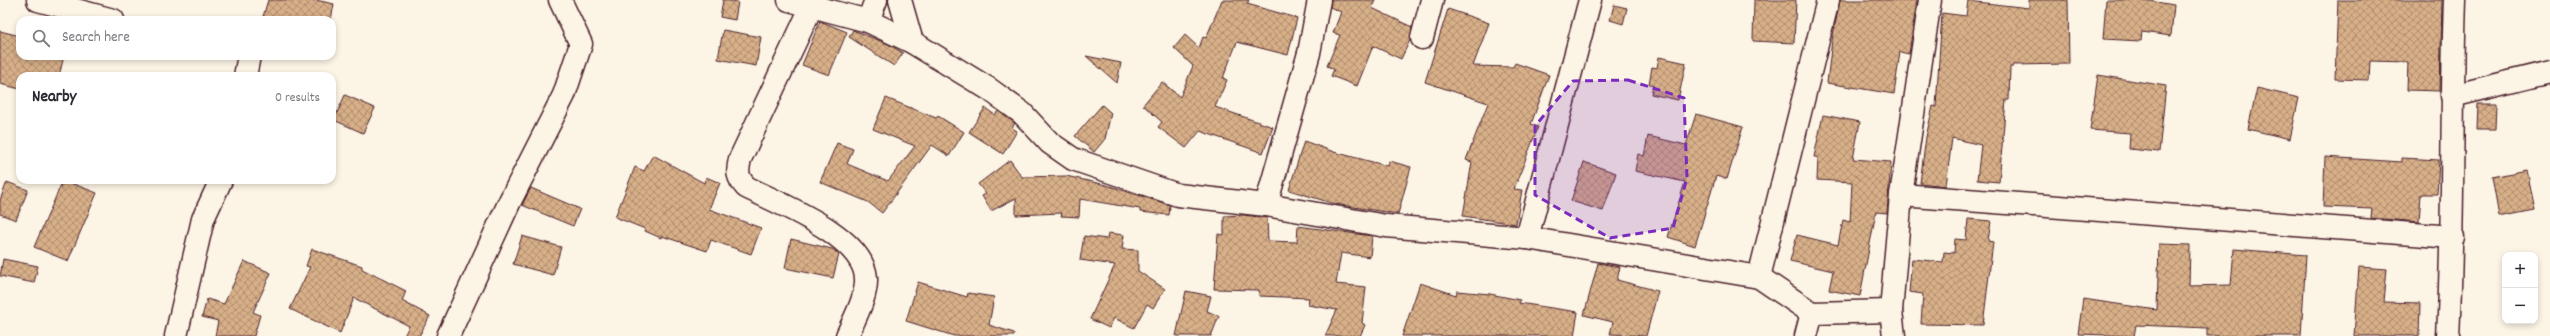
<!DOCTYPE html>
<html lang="en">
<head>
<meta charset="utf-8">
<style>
	body { margin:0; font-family:Dekko,sans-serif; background:#f7f7f7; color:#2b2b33 }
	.controls { position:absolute; right:12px; bottom:12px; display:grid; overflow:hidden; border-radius:8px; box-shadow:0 2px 6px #0003 }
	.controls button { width:36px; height:36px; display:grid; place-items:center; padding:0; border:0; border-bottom:1px solid #e1e1e2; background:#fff; color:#2b2b33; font:20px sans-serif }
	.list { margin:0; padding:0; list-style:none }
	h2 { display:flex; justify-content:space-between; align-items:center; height:52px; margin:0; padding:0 16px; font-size:17px }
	h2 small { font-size:13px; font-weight:400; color:#7c7c81 }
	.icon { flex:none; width:22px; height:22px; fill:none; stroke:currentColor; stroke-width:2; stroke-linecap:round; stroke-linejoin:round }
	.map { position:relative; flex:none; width:2550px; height:336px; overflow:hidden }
	.search { position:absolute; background:#fff; box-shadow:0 2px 6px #0003; left:16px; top:16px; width:320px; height:44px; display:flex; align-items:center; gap:10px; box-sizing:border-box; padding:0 14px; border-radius:12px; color:#7c7c81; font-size:15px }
	.panel { position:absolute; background:#fff; box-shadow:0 2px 6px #0003; left:16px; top:72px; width:320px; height:112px; border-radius:12px }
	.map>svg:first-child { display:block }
</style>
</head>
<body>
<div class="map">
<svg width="2550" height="336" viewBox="0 0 2550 336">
	<defs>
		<pattern id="building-cross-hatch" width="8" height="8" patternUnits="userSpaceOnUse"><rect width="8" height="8" fill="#d7af88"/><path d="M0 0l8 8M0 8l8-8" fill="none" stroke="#b08e6f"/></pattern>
	</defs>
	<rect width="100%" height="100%" fill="#fcf5e5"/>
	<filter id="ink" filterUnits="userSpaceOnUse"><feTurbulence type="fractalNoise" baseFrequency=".025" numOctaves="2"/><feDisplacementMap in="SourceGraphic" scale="8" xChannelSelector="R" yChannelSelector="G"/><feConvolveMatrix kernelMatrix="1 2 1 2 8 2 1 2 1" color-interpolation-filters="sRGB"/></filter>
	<g filter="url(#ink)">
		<g fill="url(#building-cross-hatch)" stroke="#4a1f2b">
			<path d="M268 0H316L334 4 331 20H262Z"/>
			<path d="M723 0 738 2 735 20 720 17Z"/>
			<path d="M1222 0H1249L1247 4 1297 18 1288 55 1237 42 1223 78 1227 80 1215 107 1273 127 1263 153 1200 131 1186 148 1158 127 1162 122 1143 105 1162 82 1180 97 1193 66 1174 48 1185 35 1199 48 1203 37 1206 38Z"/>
			<path d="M1331 0H1375L1372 8 1412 27 1410 40 1401 59 1373 46 1357 86 1331 76 1334 69 1327 66 1340 35 1333 33 1341 12 1330 7Z"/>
			<path d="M1754 0H1796L1794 43 1753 41Z"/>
			<path d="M1840 0H1917L1909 54 1900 52 1894 94 1827 83 1832 40Z"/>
			<path d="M2029 0H2068L2069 64 2013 65V67H2010L2009 100H2006L1999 182 1977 180 1981 145 1952 138 1946 186 1920 183 1926 137 1933 106 1936 107 1942 13 1966 16 1968 1 2029 8Z"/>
			<path d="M2106 0H2144L2174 5 2171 36 2142 32 2141 41 2103 39Z"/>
			<path d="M2338 0H2442L2440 91 2407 90 2408 62 2370 61 2369 80 2335 79Z"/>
			<path d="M1614 5 1627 8 1623 24 1610 20Z"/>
			<path d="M1448 9 1489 23 1473 66 1513 67 1515 63 1549 75 1531 124 1538 127 1514 189 1522 190 1516 224 1463 216 1472 162 1466 160 1488 103 1425 82Z"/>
			<path d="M820 21 847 32 829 75 802 65Z"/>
			<path d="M723 30 761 37 756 66 718 59Z"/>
			<path d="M853 30 888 44 903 53 894 66 849 37Z"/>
			<path d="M0 31 20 36V56H64L59 76H20V89L0 84Z"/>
			<path d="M1086 56 1121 63 1117 83Z"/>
			<path d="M1659 57 1686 63 1678 100 1651 94 1653 85 1649 84 1652 67 1657 68Z"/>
			<path d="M2098 75 2166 86 2159 152 2129 149 2130 133 2090 130Z"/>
			<path d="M2257 88 2299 98 2290 139 2248 129Z"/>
			<path d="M345 95 375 108 363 133 334 120Z"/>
			<path d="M886 98 936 118 938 116 964 132 949 156 932 145 882 213 868 202 820 182 837 143 853 149 847 164 888 181 915 146 873 129Z"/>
			<path d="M2478 104H2496L2495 129H2477Z"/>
			<path d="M1102 105 1111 113 1105 139 1094 152 1075 136Z"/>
			<path d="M985 108 995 115 998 111 1015 123 1012 128 1017 131 1003 154 969 132Z"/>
			<path d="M1696 114 1743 127 1727 179 1716 176 1695 246 1668 237 1685 182 1635 171 1638 154 1644 156 1648 136 1686 145Z"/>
			<path d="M1823 115 1860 122 1853 159 1891 162 1887 213 1876 212 1860 296 1829 290 1833 271 1790 261 1797 235 1838 245 1843 220 1850 222 1852 182 1817 180 1818 157H1814Z"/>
			<path d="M1304 141 1334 152 1388 166 1389 161 1411 167 1398 214 1335 204 1289 190Z"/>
			<path d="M653 155 704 183 706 177 720 183 709 209 761 228 751 254 711 240 707 251 662 236 661 238 645 231V229L615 217 635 167 644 171Z"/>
			<path d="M2325 157 2402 162V158L2439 160 2437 194H2421L2419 222 2371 218 2372 209 2323 207Z"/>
			<path d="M1010 160 1022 177 1066 176 1106 185 1170 205 1169 215 1140 212V209L1080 199 1079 217 1061 216 1062 213 1016 215V198L991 211 982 196 986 194 978 184Z"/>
			<path d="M1584 162 1616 173 1603 211 1571 201Z"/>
			<path d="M2527 170 2535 210 2499 217 2492 177Z"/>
			<path d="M63 180 97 193 68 261 34 247Z"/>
			<path d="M7 182 28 190 16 220 0 214V200Z"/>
			<path d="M531 188 580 209 573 226 522 205Z"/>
			<path d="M1244 215 1267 218 1268 241 1297 242 1298 226 1372 236 1370 257 1341 253 1336 284 1366 287 1362 323 1365 325 1360 336H1325L1337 310 1308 305 1309 298 1259 296V290L1214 289 1218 234 1224 235V216Z"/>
			<path d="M1968 219 1991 221 1988 241 1993 242 1983 325 1921 324 1923 294 1909 292 1912 259 1943 262 1944 252 1954 253 1955 239 1966 240Z"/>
			<path d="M1108 233 1124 235 1122 249 1138 250V271L1165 289 1153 308 1147 304 1134 328 1114 318 1109 328 1090 319 1115 265 1080 260 1084 236 1107 239Z"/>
			<path d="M522 236 561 247 553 275 513 264Z"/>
			<path d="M791 239 832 249 839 254 833 278 785 268Z"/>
			<path d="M2159 244 2190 245 2189 286 2231 285 2234 249 2306 255 2301 336H2207V328L2136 325 2134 336 2078 334 2083 299 2157 310Z"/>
			<path d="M312 249 362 266V269L406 291 402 301 430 316 419 336H404L409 326 354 298 340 333 290 309 310 267 306 266Z"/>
			<path d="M3 259 38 266 34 283 0 276Z"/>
			<path d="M244 261 271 273 253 312 260 315 254 336H215L218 321 202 317 207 299 224 304Z"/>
			<path d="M1598 263 1620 267 1617 280 1658 291 1646 336 1610 334 1613 322 1584 315Z"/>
			<path d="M2359 267 2387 269 2384 302 2420 303 2419 336H2354Z"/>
			<path d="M918 282 967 297 968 293 994 297 989 325 1014 333V336H954L906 321Z"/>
			<path d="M1420 283 1456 295 1457 291 1490 294 1520 300 1519 303 1578 312 1574 336H1402Z"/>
			<path d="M1186 291 1211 296 1207 311 1219 316 1211 336H1176Z"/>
		</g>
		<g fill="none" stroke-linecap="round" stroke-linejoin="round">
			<g stroke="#4a1f2b" stroke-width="25">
				<g id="minor">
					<path d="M38 0 113 20"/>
					<path d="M789 0 868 21 912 42 989 89 1022 113 1050 143 1073 159 1178 195 1266 205 1386 226 1527 238 1759 277 1812 313 1891 311"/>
					<path d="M900 0 912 42"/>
					<path d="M811 8 740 159C737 172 737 177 746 187 779 204 863 235 866 278 867 297 854 319 847 336"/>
					<path d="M868 21 876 0"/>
					<path d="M1422 38 1432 0"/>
					<path d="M245 76 249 56"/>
					<path d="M2452 96 2550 72"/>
					<path d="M1901 195 2453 237"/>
					<path d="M1266 205 1309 53 1319 0"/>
					<path d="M1527 238 1590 0"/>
					<path d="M1759 277 1828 0"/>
					<path d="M176 336 203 219 221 180"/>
					<path d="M448 336 510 201 564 95 581 44 560 0"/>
					<path d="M1806 336 1812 313"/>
					<path d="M1894 336 1891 311 1901 195 1930 0"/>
					<path d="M2448 336C2454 224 2451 112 2455 0"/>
				</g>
			</g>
			<use href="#minor" stroke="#fcf5e5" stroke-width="22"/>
		</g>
	</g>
	<path fill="#7b2cbf" fill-opacity="0.2" stroke="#7b2cbf" stroke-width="3" stroke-dasharray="8 5" stroke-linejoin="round" d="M1628 80 1684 98 1687 178 1673 228 1610 238 1535 195V126L1573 81Z"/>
</svg>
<div class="controls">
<button>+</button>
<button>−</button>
</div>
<div class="search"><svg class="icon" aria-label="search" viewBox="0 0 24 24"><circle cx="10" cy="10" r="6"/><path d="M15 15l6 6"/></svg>Search here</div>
<section class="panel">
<h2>Nearby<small>0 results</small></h2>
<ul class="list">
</ul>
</section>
</div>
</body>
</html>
